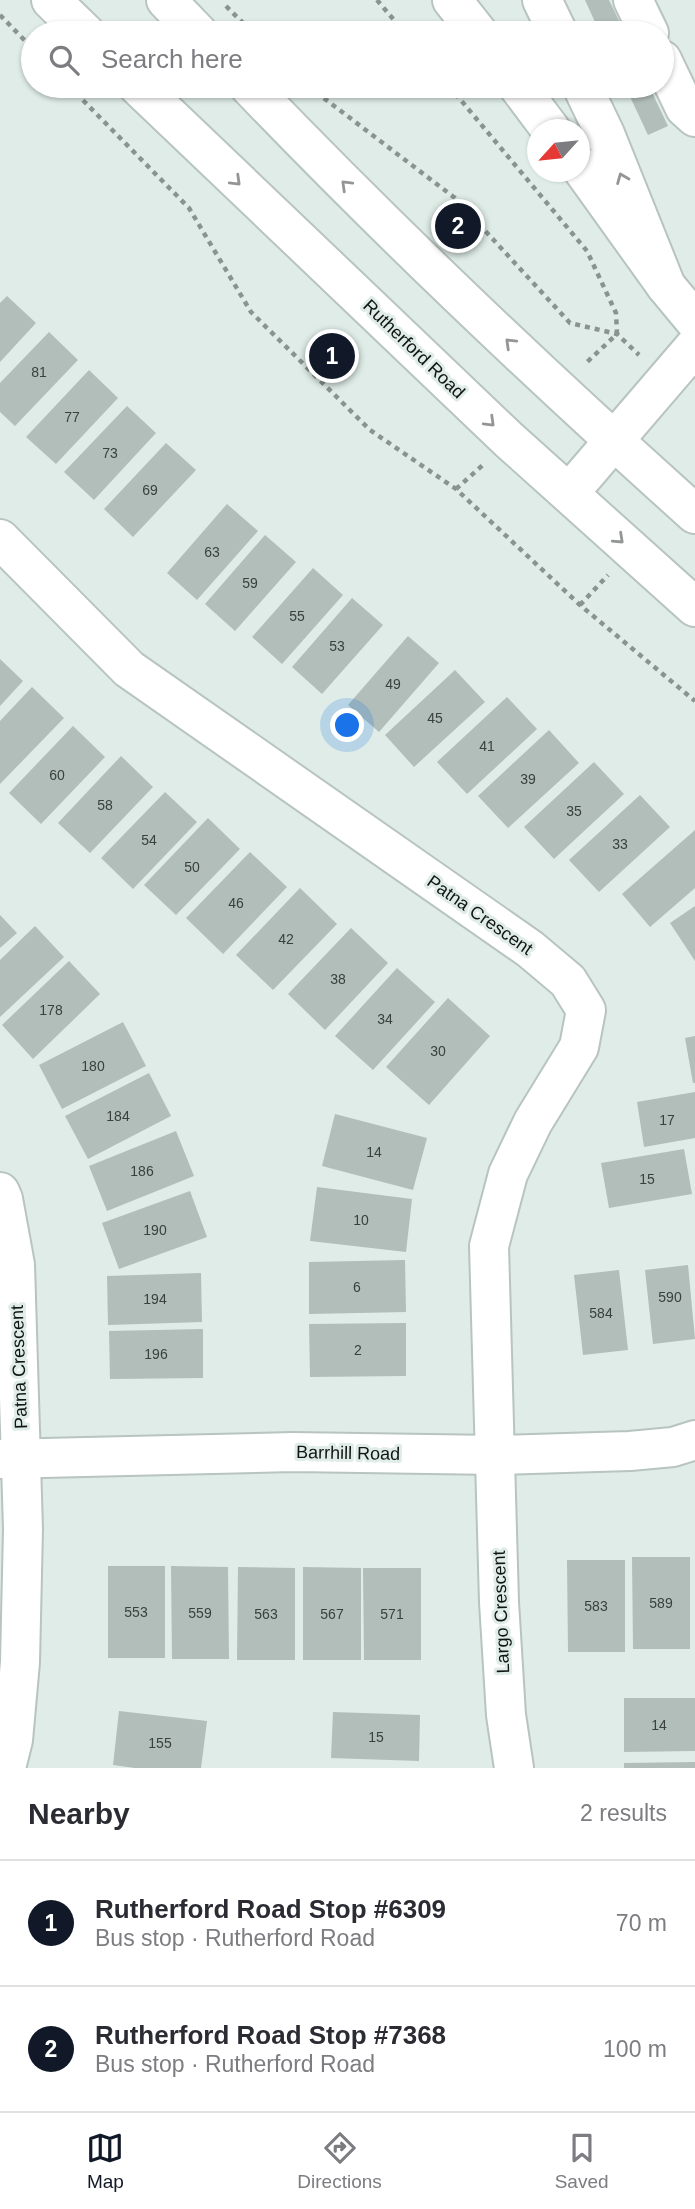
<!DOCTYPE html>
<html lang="en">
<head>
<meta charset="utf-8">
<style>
	body { margin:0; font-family:Arial,sans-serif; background:#f2f2f3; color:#2b2b33 }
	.compass { position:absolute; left:527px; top:119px; width:63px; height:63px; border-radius:50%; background:#fff; box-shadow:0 2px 5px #0004; rotate:243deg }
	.you { position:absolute; left:348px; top:726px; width:24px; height:24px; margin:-18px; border:5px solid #fff; border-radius:50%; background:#1a73e8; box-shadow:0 0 0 10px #1a73e833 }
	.badge { display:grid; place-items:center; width:46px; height:46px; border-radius:50%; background:#111827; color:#fff; font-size:23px; font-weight:700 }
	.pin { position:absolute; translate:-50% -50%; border:4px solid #fff; box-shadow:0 2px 7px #0006 }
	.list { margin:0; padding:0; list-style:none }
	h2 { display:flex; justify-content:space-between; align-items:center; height:91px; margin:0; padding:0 28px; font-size:30px }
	h2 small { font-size:23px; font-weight:400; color:#7c7c81 }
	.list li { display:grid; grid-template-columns:46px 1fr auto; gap:21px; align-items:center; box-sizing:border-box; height:126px; padding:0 28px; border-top:2px solid #e1e1e2 }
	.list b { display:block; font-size:26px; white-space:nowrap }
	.list p { margin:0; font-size:23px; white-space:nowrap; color:#7c7c81 }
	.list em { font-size:23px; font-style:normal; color:#7c7c81 }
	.icon { flex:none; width:38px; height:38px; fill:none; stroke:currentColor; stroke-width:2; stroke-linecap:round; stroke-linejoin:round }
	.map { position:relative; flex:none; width:695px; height:1768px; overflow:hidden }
	.search { position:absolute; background:#fff; box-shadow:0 2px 5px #0004; left:21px; right:21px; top:21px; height:77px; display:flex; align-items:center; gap:18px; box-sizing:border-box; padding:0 24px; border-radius:38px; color:#7c7c81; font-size:26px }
	.sheet { height:343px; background:#fff }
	nav { display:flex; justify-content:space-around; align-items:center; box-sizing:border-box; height:98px; border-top:2px solid #e1e1e2; background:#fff; font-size:19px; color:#7c7c81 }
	nav a { display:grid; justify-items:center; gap:4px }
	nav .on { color:#111827 }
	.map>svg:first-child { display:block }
</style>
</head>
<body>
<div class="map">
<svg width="695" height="1768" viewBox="0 0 695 1768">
	<rect width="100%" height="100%" fill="#dfece7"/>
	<g fill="#b1beb9">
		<path d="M585 0H609L625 33H600Z"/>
		<path d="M625 86H649L668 126 648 135Z"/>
		<path d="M7 296 36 323 0 362V303Z"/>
		<path d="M49 332 78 360 15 426 0 412V383Z"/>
		<path d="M89 370 118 398 56 464 26 437Z"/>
		<path d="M127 406 156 433 94 500 64 472Z"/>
		<path d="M166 443 196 470 133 537 104 509Z"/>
		<path d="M227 504 258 531 197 600 167 573Z"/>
		<path d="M265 535 296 562 235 631 205 604Z"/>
		<path d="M313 568 343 595 282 664 252 637Z"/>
		<path d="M352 598 383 625 322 694 292 667Z"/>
		<path d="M408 636 439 663 379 732 348 705Z"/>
		<path d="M0 659 23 681 0 706Z"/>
		<path d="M455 670 485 702 414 767 385 735Z"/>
		<path d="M32 687 64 718 0 784V721Z"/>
		<path d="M507 697 537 729 467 794 437 762Z"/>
		<path d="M73 726 105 757 41 824 9 793Z"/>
		<path d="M549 730 579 763 508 828 478 796Z"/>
		<path d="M121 756 153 787 90 853 58 823Z"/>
		<path d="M594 762 624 794 554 859 524 827Z"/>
		<path d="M165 792 197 822 133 889 101 858Z"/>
		<path d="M640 795 670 827 599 892 569 860Z"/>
		<path d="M208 818 240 849 176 915 144 885Z"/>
		<path d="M695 830V888L650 927 622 894Z"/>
		<path d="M250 852 287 887 223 954 186 918Z"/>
		<path d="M300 888 337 924 273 990 236 955Z"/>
		<path d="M695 906V961L670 923Z"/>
		<path d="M0 915 17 933 0 948Z"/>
		<path d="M35 926 64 957 0 1017V960Z"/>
		<path d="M351 928 388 963 325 1030 288 994Z"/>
		<path d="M69 961 100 994 33 1059 2 1025Z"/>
		<path d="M397 968 435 1002 373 1070 335 1036Z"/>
		<path d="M448 998 490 1036 429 1105 386 1067Z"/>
		<path d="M123 1022 146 1066 62 1109 39 1065Z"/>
		<path d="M695 1036V1083H693L685 1038Z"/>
		<path d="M149 1073 171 1116 88 1159 65 1116Z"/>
		<path d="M695 1092V1138L644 1147 637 1102Z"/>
		<path d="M335 1114 427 1138 413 1190 322 1166Z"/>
		<path d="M176 1131 194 1176 107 1211 89 1166Z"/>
		<path d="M684 1149 692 1194 609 1208 601 1163Z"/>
		<path d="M317 1187 412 1199 406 1252 310 1241Z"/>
		<path d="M190 1191 207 1237 119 1269 102 1223Z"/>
		<path d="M405 1260 406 1312 309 1314V1262Z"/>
		<path d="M688 1265 695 1339 653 1344 645 1270Z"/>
		<path d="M619 1270 628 1350 583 1355 574 1275Z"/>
		<path d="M201 1273 202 1322 108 1325 107 1276Z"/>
		<path d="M406 1323V1376L310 1377 309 1324Z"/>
		<path d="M203 1329V1378L110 1379 109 1331Z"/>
		<path d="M632 1557H690V1649H633Z"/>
		<path d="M567 1560H625V1652H568Z"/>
		<rect x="108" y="1566" width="57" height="92"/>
		<path d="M171 1566 228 1567 229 1659H172Z"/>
		<path d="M238 1567 295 1568V1660H237Z"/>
		<path d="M303 1567 361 1568V1660H303Z"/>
		<path d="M363 1568H421V1660H364Z"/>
		<path d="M624 1698H695V1751L624 1752Z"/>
		<path d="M119 1711 207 1721 201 1768H135L113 1765Z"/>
		<path d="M333 1712 420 1715 419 1761 331 1758Z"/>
		<path d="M695 1762V1768H624V1763Z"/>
	</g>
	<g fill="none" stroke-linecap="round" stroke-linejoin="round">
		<g stroke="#b7c4bf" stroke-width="42">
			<g id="minor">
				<path d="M452 0 478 33"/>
				<path d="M542 0 558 33"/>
				<path d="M633 0 649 33"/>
				<path d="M662 60 685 108 695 117"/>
				<path d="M518 86 551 130"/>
				<path d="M582 86 605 134 666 286"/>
				<path d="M580 166 666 286 695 321"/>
				<path d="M569 493 695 346"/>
				<path d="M0 539 129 669 530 949 568 981 586 1010 579 1047 533 1122 508 1174 489 1246 499 1602 506 1715 514 1768"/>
				<path d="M0 1192 3 1199 15 1265 23 1529 20 1662 13 1740 6 1768"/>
				<path d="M0 1459 293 1452 496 1455 630 1451 673 1447 695 1440"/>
			</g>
		</g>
		<g stroke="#b7c4bf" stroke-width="42">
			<g id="major">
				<path d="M51 0 85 33"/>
				<path d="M166 0 198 33"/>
				<path d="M138 86 509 440 695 607"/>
				<path d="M249 86C391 234 542 377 695 514"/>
			</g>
		</g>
		<g stroke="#8a9390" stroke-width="4.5" stroke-dasharray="5 5" stroke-linecap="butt">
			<path d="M377 0 405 33"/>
			<path d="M226 6 253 33"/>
			<path d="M0 15 33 49"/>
			<path d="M69 86 189 208 251 312 370 430 456 489 580 605 695 701"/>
			<path d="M308 86 455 198 570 323 617 334 639 355"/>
			<path d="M449 86 587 251 616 313 617 334 585 364"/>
			<path d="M456 489 484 464"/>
			<path d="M580 605 608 575"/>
		</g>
		<use href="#minor" stroke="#fff" stroke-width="38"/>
		<use href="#major" stroke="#fff" stroke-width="38"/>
	</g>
	<defs><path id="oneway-chevron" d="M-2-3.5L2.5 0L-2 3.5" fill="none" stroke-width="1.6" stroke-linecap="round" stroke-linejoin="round" transform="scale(1.75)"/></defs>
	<g stroke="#949695">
		<use href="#oneway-chevron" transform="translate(622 178) rotate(-112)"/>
		<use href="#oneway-chevron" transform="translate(236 181) rotate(44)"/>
		<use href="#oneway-chevron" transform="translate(346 185) rotate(-136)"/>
		<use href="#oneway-chevron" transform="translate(510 343) rotate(-136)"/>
		<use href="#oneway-chevron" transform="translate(490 422) rotate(44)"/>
		<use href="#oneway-chevron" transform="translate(619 539) rotate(43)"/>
	</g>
	<g text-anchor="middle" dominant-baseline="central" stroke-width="6" stroke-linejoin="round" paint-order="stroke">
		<g font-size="14" fill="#39403d">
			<text x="39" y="372">81</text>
			<text x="72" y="417">77</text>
			<text x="110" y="453">73</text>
			<text x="150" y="490">69</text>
			<text x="212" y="552">63</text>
			<text x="250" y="583">59</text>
			<text x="297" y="616">55</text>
			<text x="337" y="646">53</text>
			<text x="393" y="684">49</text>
			<text x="435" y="718">45</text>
			<text x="487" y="746">41</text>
			<text x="57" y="775">60</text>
			<text x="528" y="779">39</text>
			<text x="105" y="805">58</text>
			<text x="574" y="811">35</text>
			<text x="149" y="840">54</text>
			<text x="620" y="844">33</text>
			<text x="192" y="867">50</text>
			<text x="236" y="903">46</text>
			<text x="286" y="939">42</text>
			<text x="338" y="979">38</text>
			<text x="51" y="1010">178</text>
			<text x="385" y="1019">34</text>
			<text x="438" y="1051">30</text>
			<text x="93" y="1066">180</text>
			<text x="118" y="1116">184</text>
			<text x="667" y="1120">17</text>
			<text x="374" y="1152">14</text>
			<text x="142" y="1171">186</text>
			<text x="647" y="1179">15</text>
			<text x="361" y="1220">10</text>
			<text x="155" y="1230">190</text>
			<text x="357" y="1287">6</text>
			<text x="670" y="1297">590</text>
			<text x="155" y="1299">194</text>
			<text x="601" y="1313">584</text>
			<text x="358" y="1350">2</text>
			<text x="156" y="1354">196</text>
			<text x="661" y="1603">589</text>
			<text x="596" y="1606">583</text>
			<text x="136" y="1612">553</text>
			<text x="200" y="1613">559</text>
			<text x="266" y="1614">563</text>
			<text x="332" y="1614">567</text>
			<text x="392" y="1614">571</text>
			<text x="659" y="1725">14</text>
			<text x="376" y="1737">15</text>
			<text x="160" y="1743">155</text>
		</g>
		<g font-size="18" fill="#111614" stroke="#dfece7">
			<text transform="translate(414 349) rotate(44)">Rutherford Road</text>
			<text transform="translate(480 915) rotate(35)">Patna Crescent</text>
			<text transform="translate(19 1367) rotate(-92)">Patna Crescent</text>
			<text transform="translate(348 1453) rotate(1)">Barrhill Road</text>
			<text transform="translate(501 1612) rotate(-92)">Largo Crescent</text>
		</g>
	</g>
</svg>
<svg class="compass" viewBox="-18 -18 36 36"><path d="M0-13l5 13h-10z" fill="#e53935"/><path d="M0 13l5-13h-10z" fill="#7c7c81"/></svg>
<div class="you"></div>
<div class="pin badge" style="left:332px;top:356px">1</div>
<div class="pin badge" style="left:458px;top:226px">2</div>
<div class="search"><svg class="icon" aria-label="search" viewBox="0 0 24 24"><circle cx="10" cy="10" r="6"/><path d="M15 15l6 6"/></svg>Search here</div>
</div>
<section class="sheet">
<h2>Nearby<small>2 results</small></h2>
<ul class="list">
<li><span class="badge">1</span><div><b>Rutherford Road Stop #6309</b><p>Bus stop · Rutherford Road</p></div><em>70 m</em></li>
<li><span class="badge">2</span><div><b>Rutherford Road Stop #7368</b><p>Bus stop · Rutherford Road</p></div><em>100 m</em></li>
</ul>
</section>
<nav>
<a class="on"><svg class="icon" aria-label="map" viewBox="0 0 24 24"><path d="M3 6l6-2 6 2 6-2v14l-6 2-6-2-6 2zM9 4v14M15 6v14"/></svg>Map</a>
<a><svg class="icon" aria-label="directions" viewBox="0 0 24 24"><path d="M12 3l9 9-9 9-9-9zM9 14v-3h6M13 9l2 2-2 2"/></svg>Directions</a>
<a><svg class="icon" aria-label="saved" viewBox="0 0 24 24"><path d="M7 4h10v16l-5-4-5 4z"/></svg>Saved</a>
</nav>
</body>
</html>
